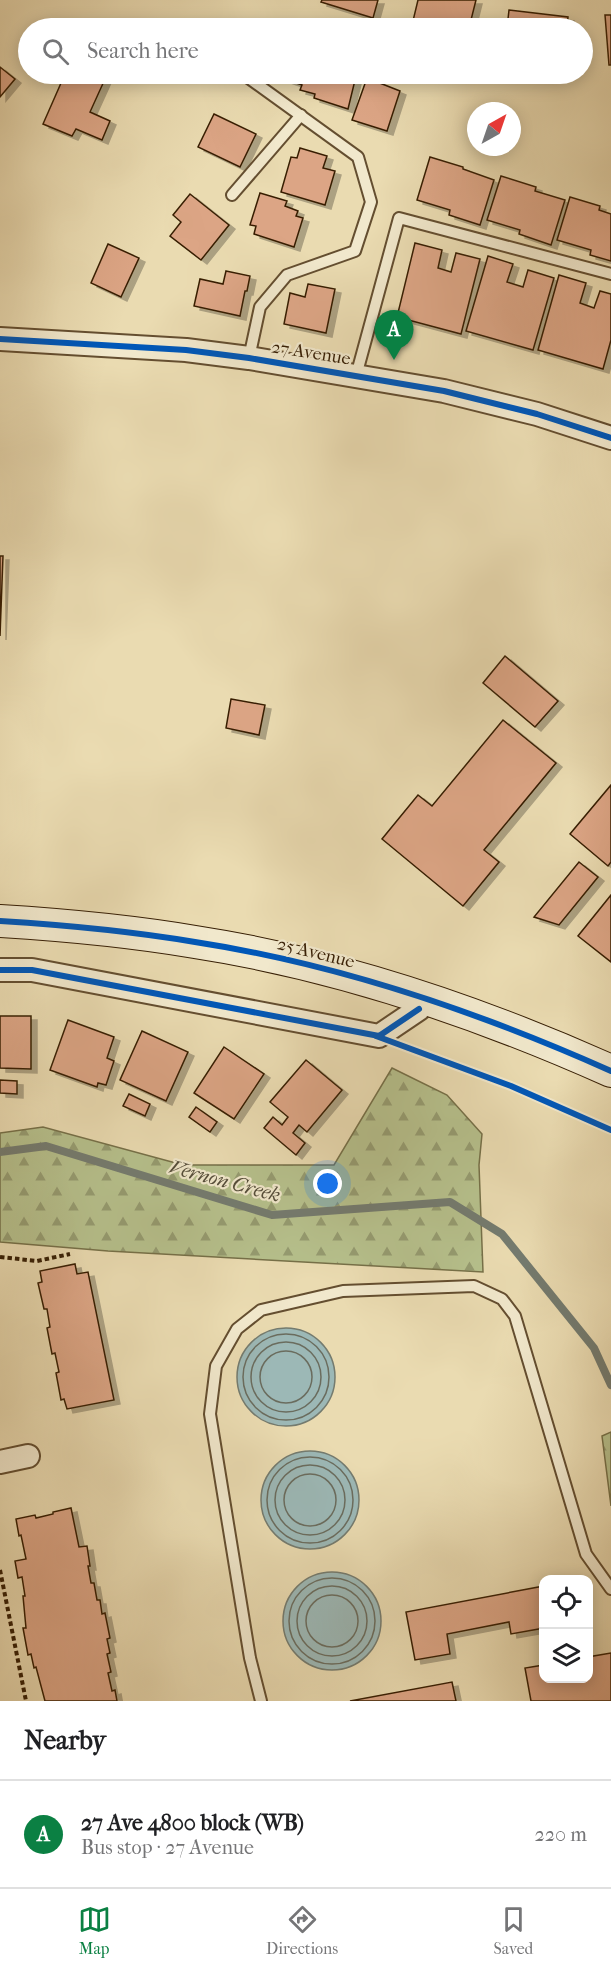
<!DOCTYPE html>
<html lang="en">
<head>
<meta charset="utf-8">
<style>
	body { margin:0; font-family:"IM FELL French Canon",serif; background:#f2f2f2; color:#202124 }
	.controls { position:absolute; right:18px; bottom:18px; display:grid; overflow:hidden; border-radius:12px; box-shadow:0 3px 15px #0003 }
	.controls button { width:54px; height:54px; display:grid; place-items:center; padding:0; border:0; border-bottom:2px solid #e0e0e0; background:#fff; color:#202124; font:30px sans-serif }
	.compass { position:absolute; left:467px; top:102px; width:54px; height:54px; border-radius:50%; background:#fff; box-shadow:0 3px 15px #0003; rotate:40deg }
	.you { position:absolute; left:328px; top:1184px; width:21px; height:21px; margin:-15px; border:4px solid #fff; border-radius:50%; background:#1a73e8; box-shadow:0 0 0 9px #1a73e833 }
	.badge { display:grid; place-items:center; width:39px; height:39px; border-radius:50%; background:#0b8043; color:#fff; font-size:20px; font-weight:700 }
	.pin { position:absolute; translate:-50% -50px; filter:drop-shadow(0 2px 3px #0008) }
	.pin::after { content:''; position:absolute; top:32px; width:21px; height:18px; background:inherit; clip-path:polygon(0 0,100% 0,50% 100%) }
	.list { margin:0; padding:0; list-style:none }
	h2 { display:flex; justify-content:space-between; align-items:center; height:78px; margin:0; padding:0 24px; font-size:26px }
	h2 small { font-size:20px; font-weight:400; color:#757577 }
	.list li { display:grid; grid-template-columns:39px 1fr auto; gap:18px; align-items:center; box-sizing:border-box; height:108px; padding:0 24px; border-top:2px solid #e0e0e0 }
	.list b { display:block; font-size:22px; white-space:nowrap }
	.list p { margin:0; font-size:20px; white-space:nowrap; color:#757577 }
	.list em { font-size:20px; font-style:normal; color:#757577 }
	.icon { flex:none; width:33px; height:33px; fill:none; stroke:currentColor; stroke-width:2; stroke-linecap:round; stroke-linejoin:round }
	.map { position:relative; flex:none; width:611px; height:1701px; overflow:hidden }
	.search { position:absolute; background:#fff; box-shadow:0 3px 15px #0003; left:18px; right:18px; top:18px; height:66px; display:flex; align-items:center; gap:15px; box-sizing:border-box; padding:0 21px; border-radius:33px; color:#757577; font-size:22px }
	.sheet { height:186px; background:#fff }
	nav { display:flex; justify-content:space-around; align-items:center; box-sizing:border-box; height:84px; border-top:2px solid #e0e0e0; background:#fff; font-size:16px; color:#757577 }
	nav a { display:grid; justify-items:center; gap:3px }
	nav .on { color:#0b8043 }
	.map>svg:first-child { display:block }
</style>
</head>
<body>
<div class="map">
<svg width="611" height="1701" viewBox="0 0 611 1701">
	<defs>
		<pattern id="forest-firs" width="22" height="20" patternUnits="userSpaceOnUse" patternTransform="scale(1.5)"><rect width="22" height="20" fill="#b6c08c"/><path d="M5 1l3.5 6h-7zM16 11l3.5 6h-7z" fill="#959b70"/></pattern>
		<filter id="shadow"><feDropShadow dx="6" dy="4" stdDeviation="0" flood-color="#0004"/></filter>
	</defs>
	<rect width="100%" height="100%" fill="#eadbb1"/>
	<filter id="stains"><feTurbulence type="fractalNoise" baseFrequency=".00333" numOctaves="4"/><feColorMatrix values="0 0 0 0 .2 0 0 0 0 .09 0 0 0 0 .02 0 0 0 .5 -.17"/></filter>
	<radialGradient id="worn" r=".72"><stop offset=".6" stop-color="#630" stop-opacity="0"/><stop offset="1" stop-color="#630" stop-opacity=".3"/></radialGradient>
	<g fill="url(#forest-firs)" stroke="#767048" stroke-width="1.5">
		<path d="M392 1068 447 1095 482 1134 479 1165 483 1272 108 1251 0 1242V1133L43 1127 183 1165H334Z"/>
		<path d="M611 1432V1506L602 1436Z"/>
	</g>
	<g fill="#9cb8b6" stroke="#747b6f" stroke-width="1.5">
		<circle cx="286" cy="1377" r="49"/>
		<circle cx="310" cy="1500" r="49"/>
		<circle cx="332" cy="1621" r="49"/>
	</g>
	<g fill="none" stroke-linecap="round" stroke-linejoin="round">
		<g stroke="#6a6c5e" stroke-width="1.5">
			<circle cx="286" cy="1377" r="43"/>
			<circle cx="286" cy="1377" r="35"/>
			<circle cx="286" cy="1377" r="26"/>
			<circle cx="310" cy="1500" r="43"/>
			<circle cx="310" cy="1500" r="35"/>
			<circle cx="310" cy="1500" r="26"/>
			<circle cx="332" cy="1621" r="43"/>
			<circle cx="332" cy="1621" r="35"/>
			<circle cx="332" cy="1621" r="26"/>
		</g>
		<path stroke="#747b6f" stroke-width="8" d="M0 1152 46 1146 272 1215 450 1202 502 1234 594 1348 611 1385"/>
	</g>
	<g fill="#dca585" stroke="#371f05" stroke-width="1.5" filter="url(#shadow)">
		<path d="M322 0H378L373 18 321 2Z"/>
		<path d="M418 0H476L469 28H424L412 25Z"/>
		<path d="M509 10 568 17 567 28H507Z"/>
		<path d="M605 15H611V65H609Z"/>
		<path d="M0 67 15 79 0 97Z"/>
		<path d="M65 74H93L105 79 90 112 110 121 102 140 76 129 72 136 43 124Z"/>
		<path d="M287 74H346L356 76 348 109 314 98 315 94 300 90 302 85 285 79Z"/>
		<path d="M367 78 400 91 387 131 352 120Z"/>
		<path d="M214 114 256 134 240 167 198 147Z"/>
		<path d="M300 148 327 156 323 168 335 171 325 205 281 192 291 157 297 158Z"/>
		<path d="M430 157 463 167V169L494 180 480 225 449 215 450 210 417 200Z"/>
		<path d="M501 176 536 187 535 191 565 200 551 245 519 234 520 230 487 220Z"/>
		<path d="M260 193 287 201 285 206 298 211 296 216 303 218 294 247 254 234 256 226 250 225Z"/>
		<path d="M190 194 229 225 201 260 170 236 181 222 173 215Z"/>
		<path d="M570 197 600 206 599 210 611 214V261L590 255 591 250 557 240Z"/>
		<path d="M415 243 442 250 438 268 451 272 456 253 480 259 461 334 397 317Z"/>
		<path d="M108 244 139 258 121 297 91 283Z"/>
		<path d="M488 256 513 264 507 282 523 287 528 270 554 278 533 350 466 331Z"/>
		<path d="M226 271 250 276 247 291H245L240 316 194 306 200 279 223 284Z"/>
		<path d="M559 275 586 283 580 303 594 308 600 291 611 294V340L603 369 538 350Z"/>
		<path d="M308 284 335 289 326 333 284 324 290 293 305 297Z"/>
		<path d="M0 556H3L0 636Z"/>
		<path d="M505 656 558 701 535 727 483 683Z"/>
		<path d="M231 699 265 705 259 735 226 728Z"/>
		<path d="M503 720 556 763 484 850 499 862 463 906 382 839 418 795 432 806Z"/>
		<path d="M611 785V862L608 866 570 834Z"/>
		<path d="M579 862 598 877 559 925 534 917Z"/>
		<path d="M611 895V962L578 936Z"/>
		<path d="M0 1016H31V1069L0 1068Z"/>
		<path d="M68 1020 114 1037 107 1058 114 1061 106 1085 98 1083 97 1087 50 1070Z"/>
		<path d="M142 1031 188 1052 166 1101 120 1080Z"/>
		<path d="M224 1047 264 1074 234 1119 194 1093Z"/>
		<path d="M306 1060 342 1090 307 1132 299 1125 293 1133 305 1143 296 1155 264 1128 273 1117 282 1125 288 1117 270 1102Z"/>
		<path d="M0 1080 17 1081V1094L0 1093Z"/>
		<path d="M129 1094 150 1104 145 1116 123 1106Z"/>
		<path d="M196 1107 217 1122 210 1132 189 1117Z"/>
		<path d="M75 1264 77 1274 88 1272 114 1400 67 1409 64 1399 61 1400 56 1373 59 1372 55 1353 52 1354 47 1328 50 1327 47 1309H44L38 1283 42 1282 40 1271Z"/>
		<path d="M71 1508 79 1547 87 1546 90 1566H88L91 1583H94L97 1600H100L102 1614 105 1613 110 1638 107 1639 110 1653 107 1654 111 1672 108 1673 112 1691 115 1690 117 1701H45L36 1667 34 1668 31 1654 28 1655 23 1628H26L23 1596H25L22 1577 18 1578 15 1561 26 1559 21 1535 19 1536 16 1519 35 1515 36 1518 53 1514V1512Z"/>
		<path d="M544 1586V1628L511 1634 509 1622 447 1634 450 1654 415 1660 406 1612Z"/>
		<path d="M611 1653V1701H531L525 1668 544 1665V1678H588V1657Z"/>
		<path d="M452 1682 456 1701H350Z"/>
	</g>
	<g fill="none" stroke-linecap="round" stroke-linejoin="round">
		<g stroke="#644e30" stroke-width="14">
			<g id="lane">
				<path d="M243 74 358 157 371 202 355 251 287 275 260 307 249 358"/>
				<path d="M232 195 301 115"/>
				<path d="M356 376 399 218 611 274"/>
				<path d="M261 1701 250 1658 210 1414 216 1366 237 1329 261 1310 343 1291 474 1286 502 1299 515 1316 586 1554 611 1589"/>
			</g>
		</g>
		<g stroke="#644e30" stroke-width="26">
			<g id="street">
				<path d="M0 339 186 350 249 358 444 391 537 414 611 438"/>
				<path d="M0 970H32L379 1036 419 1009"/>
				<path d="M0 1462 28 1456"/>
			</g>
		</g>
		<g stroke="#371f05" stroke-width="34">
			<path id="secondary" d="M0 921C65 925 130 931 195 942 338 964 479 1012 611 1071"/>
		</g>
		<g stroke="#371f05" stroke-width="4" stroke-dasharray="4.5 3" stroke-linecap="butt">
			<path d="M0 1257 37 1261 70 1254"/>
			<path d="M0 1570 26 1701"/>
		</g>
		<use href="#lane" stroke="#f1e8cc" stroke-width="10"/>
		<use href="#street" stroke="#f1e8cc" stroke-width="22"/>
		<use href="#secondary" stroke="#f1e8cc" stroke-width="32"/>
		<g stroke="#f1e8cc" stroke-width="10">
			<g id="cycleway">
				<path d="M0 339 186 350 249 358 444 391 537 414 611 438"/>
				<path d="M0 921C65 925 130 931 195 942 338 964 479 1012 611 1071"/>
				<path d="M0 970H32L379 1036 419 1009"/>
				<path d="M376 1036 511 1086 611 1130"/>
			</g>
		</g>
		<use href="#cycleway" stroke="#0057b8" stroke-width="6"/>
	</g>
	<g text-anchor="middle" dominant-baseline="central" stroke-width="4.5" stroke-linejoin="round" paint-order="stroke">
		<g font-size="18" fill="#371f05" stroke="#f1e8cc">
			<text transform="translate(311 353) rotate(9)">27 Avenue</text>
			<text transform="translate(316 953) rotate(14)">25 Avenue</text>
		</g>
		<g font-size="20" font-style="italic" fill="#554d3a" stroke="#f1e8cc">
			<text transform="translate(225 1181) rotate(15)">Vernon Creek</text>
		</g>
	</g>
	<rect width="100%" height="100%" filter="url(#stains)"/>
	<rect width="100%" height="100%" fill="url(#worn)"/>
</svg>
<div class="controls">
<button><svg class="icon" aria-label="locate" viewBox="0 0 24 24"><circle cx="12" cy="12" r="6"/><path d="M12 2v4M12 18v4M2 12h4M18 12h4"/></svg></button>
<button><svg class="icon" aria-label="layers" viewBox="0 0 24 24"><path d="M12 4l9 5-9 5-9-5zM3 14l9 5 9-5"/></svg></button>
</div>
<svg class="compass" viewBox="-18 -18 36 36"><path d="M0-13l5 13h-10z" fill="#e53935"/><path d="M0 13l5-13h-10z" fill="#757577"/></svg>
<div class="you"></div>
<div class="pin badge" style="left:394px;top:360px">A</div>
<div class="search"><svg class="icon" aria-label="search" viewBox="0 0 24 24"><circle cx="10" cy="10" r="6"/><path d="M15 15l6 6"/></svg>Search here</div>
</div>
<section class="sheet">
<h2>Nearby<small></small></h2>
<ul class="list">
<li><span class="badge">A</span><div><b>27 Ave 4800 block (WB)</b><p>Bus stop · 27 Avenue</p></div><em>220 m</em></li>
</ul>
</section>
<nav>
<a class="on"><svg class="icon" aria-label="map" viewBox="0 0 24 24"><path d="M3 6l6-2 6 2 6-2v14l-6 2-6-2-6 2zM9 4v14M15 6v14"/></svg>Map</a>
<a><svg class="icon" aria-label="directions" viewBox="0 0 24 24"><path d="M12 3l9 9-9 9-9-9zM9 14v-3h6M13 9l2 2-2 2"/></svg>Directions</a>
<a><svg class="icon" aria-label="saved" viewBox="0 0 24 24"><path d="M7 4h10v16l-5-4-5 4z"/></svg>Saved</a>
</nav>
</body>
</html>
